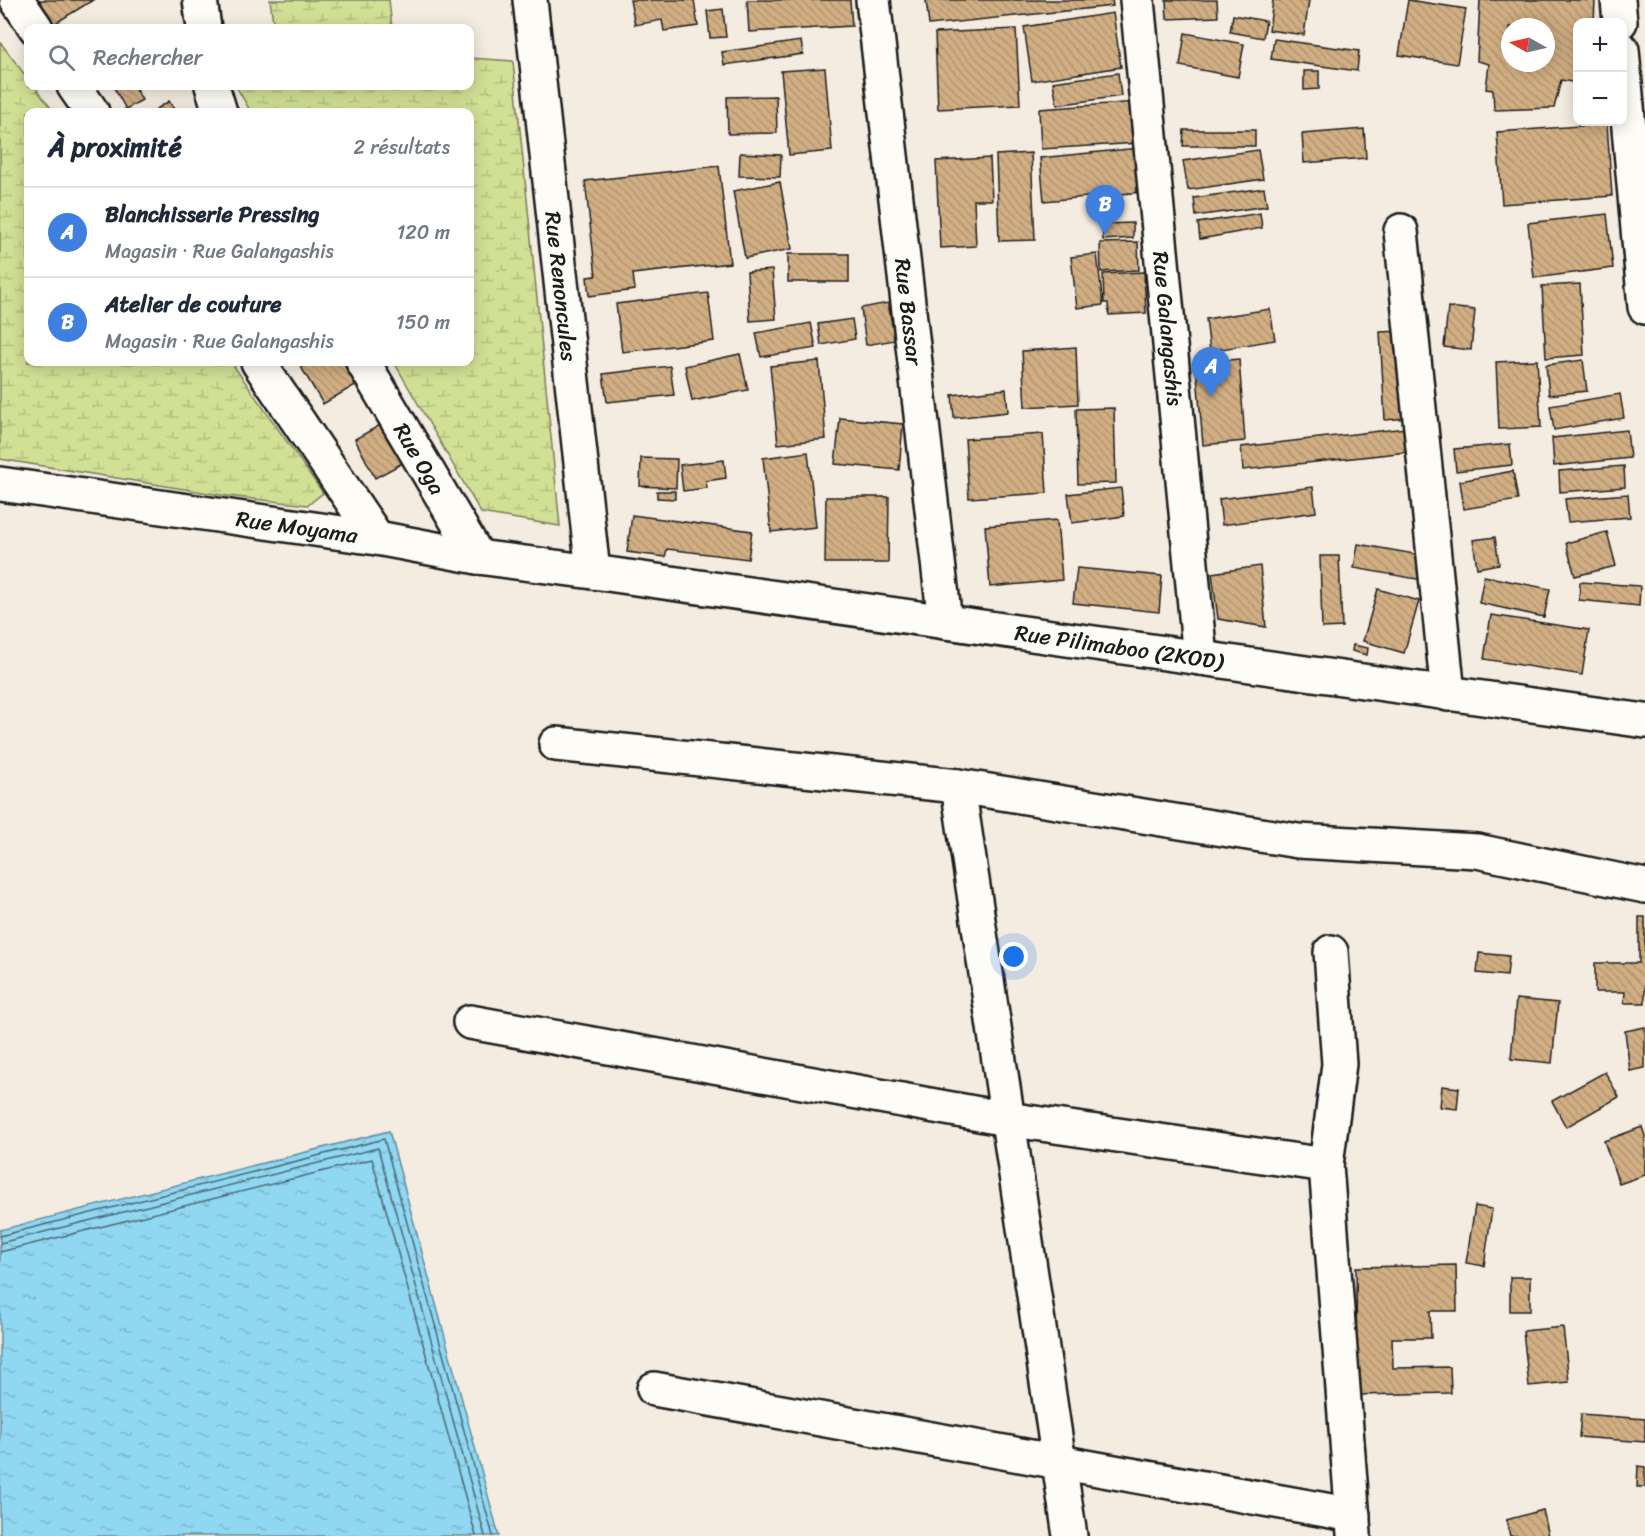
<!DOCTYPE html>
<html lang="fr">
<head>
<meta charset="utf-8">
<style>
	body { margin:0; font-family:Sriracha,sans-serif; background:#f6f6f7; color:#1f2937 }
	.controls { position:absolute; right:18px; top:18px; display:grid; overflow:hidden; border-radius:12px; box-shadow:0 3px 15px #0003 }
	.controls button { width:54px; height:54px; display:grid; place-items:center; padding:0; border:0; border-bottom:2px solid #e0e1e3; background:#fff; color:#1f2937; font:30px sans-serif }
	.compass { position:absolute; left:1501px; top:18px; width:54px; height:54px; border-radius:50%; background:#fff; box-shadow:0 3px 15px #0003; rotate:278deg }
	.you { position:absolute; left:1014px; top:957px; width:21px; height:21px; margin:-15px; border:4px solid #fff; border-radius:50%; background:#1a73e8; box-shadow:0 0 0 9px #1a73e833 }
	.badge { display:grid; place-items:center; width:39px; height:39px; border-radius:50%; background:#d1495b; color:#fff; font-size:20px; font-weight:700 }
	.pin { position:absolute; translate:-50% -50px; filter:drop-shadow(0 2px 3px #0008) }
	.pin::after { content:''; position:absolute; top:32px; width:21px; height:18px; background:inherit; clip-path:polygon(0 0,100% 0,50% 100%) }
	.list { margin:0; padding:0; list-style:none }
	h2 { display:flex; justify-content:space-between; align-items:center; height:78px; margin:0; padding:0 24px; font-size:26px }
	h2 small { font-size:20px; font-weight:400; color:#747a83 }
	.list li { display:grid; grid-template-columns:39px 1fr auto; gap:18px; align-items:center; box-sizing:border-box; height:90px; padding:0 24px; border-top:2px solid #e0e1e3 }
	.list b { display:block; font-size:22px; white-space:nowrap }
	.list p { margin:0; font-size:20px; white-space:nowrap; color:#747a83 }
	.list em { font-size:20px; font-style:normal; color:#747a83 }
	.icon { flex:none; width:33px; height:33px; fill:none; stroke:currentColor; stroke-width:2; stroke-linecap:round; stroke-linejoin:round }
	.map { position:relative; flex:none; width:1645px; height:1536px; overflow:hidden }
	.search { position:absolute; background:#fff; box-shadow:0 3px 15px #0003; left:24px; top:24px; width:450px; height:66px; display:flex; align-items:center; gap:15px; box-sizing:border-box; padding:0 21px; border-radius:12px; color:#747a83; font-size:22px }
	.panel { position:absolute; background:#fff; box-shadow:0 3px 15px #0003; left:24px; top:108px; width:450px; height:258px; border-radius:12px }
	.map>svg:first-child { display:block }
</style>
</head>
<body>
<div class="map">
<svg width="1645" height="1536" viewBox="0 0 1645 1536">
	<defs>
		<pattern id="wetland-marsh" width="20" height="14" patternUnits="userSpaceOnUse" patternTransform="scale(1.5)"><rect width="20" height="14" fill="#d1e094"/><path d="M1 5h8M5 5V1M11 12h8M15 12V8" fill="none" stroke="#b3c07f"/></pattern>
		<pattern id="water-ripples" width="26" height="14" patternUnits="userSpaceOnUse" patternTransform="scale(1.5)"><rect width="26" height="14" fill="#90d7f2"/><path d="M2 4q2-2 4 0t4 0M15 11q2-2 4 0t4 0" fill="none" stroke="#7cb8cf"/></pattern>
		<pattern id="building-back-hatch" width="6" height="6" patternUnits="userSpaceOnUse" patternTransform="scale(1.5)"><rect width="6" height="6" fill="#d1ae83"/><path d="M-1 5l2 2M0 0l6 6M5-1l2 2" fill="none" stroke="#b39571"/></pattern>
	</defs>
	<rect width="100%" height="100%" fill="#f4ece0"/>
	<filter id="ink" filterUnits="userSpaceOnUse"><feTurbulence type="fractalNoise" baseFrequency=".0167" numOctaves="2"/><feDisplacementMap in="SourceGraphic" scale="12" xChannelSelector="R" yChannelSelector="G"/><feConvolveMatrix kernelMatrix="1 2 1 2 8 2 1 2 1" color-interpolation-filters="sRGB"/></filter>
	<g filter="url(#ink)">
		<g fill="url(#wetland-marsh)" stroke="#767e58" stroke-width="1.5">
			<path d="M270 0H389L392 28H274Z"/>
			<path d="M0 42 28 79V86H34L54 112H28V362H231L323 493 308 505 227 496 0 459Z"/>
			<path d="M470 58 513 61 560 526 481 513 394 362H470V112H251L236 86H470Z"/>
		</g>
		<path fill="url(#water-ripples)" stroke="#628c9c" stroke-width="1.5" d="M389 1131 499 1536H0V1230Z"/>
		<g fill="none" stroke-linecap="round" stroke-linejoin="round">
			<g stroke="#4a6772" stroke-width="1.5">
				<path d="M0 1236 384 1139 493 1536"/>
				<path d="M0 1243 378 1148 485 1536"/>
				<path d="M0 1252 372 1159 476 1536"/>
			</g>
		</g>
		<g fill="url(#building-back-hatch)" stroke="#1c1c1c" stroke-width="1.5" fill-rule="evenodd">
			<path d="M36 0H93L51 26Z"/>
			<path d="M630 0H694L698 26 664 31 662 20 635 25Z"/>
			<path d="M747 0H850L852 26 749 32Z"/>
			<path d="M926 0H1112L1113 6 929 25Z"/>
			<path d="M1166 0H1217L1218 17 1167 19Z"/>
			<path d="M1273 0H1309L1304 35 1269 30Z"/>
			<path d="M1408 0 1466 9 1457 64 1399 55Z"/>
			<path d="M1480 0H1595L1594 22H1578V83L1561 80 1554 108 1494 110 1493 90 1486 89 1489 64 1477 61ZM1510 27H1546V63H1510Z"/>
			<path d="M723 9 726 37 710 38 707 11Z"/>
			<path d="M1113 13 1121 67 1032 81 1024 27Z"/>
			<path d="M1233 15 1266 21 1263 38 1230 32Z"/>
			<path d="M1016 29 1020 105 938 109 935 33Z"/>
			<path d="M1185 33 1244 44 1238 77 1180 66Z"/>
			<path d="M1274 39 1359 51 1357 71 1271 59Z"/>
			<path d="M801 41 803 54 724 65 722 52Z"/>
			<path d="M825 68 832 151 789 155 781 71Z"/>
			<path d="M1304 71H1319V89L1304 90Z"/>
			<path d="M1118 73 1121 96 1057 105 1053 82Z"/>
			<path d="M113 86H134L142 100 126 109Z"/>
			<path d="M776 96 777 133 728 134 727 97Z"/>
			<path d="M169 101 176 112H152Z"/>
			<path d="M1137 102 1139 143 1041 149 1039 109Z"/>
			<path d="M1607 124 1612 196 1502 204 1497 132Z"/>
			<path d="M1364 129 1366 158 1304 163 1302 134Z"/>
			<path d="M1184 130H1255V146H1183Z"/>
			<path d="M1139 148 1142 192 1044 201 1040 158Z"/>
			<path d="M1258 150 1263 179 1188 190 1183 161Z"/>
			<path d="M740 153 781 155 780 177 739 176Z"/>
			<path d="M1031 153 1035 240 999 241 996 155Z"/>
			<path d="M990 158 992 200H974L976 246 940 248 936 161Z"/>
			<path d="M719 166 730 263 633 274 635 290 589 296 587 277 596 276 585 181Z"/>
			<path d="M780 182 792 249 745 258 733 191Z"/>
			<path d="M1264 188 1267 206 1196 216 1194 198Z"/>
			<path d="M1260 213 1262 228 1200 239 1198 223Z"/>
			<path d="M1607 214 1613 268 1534 278 1528 223Z"/>
			<path d="M1133 223V238L1103 240 1102 224Z"/>
			<path d="M1138 242 1139 270 1101 272 1100 243Z"/>
			<rect x="788" y="254" width="61" height="28"/>
			<path d="M1097 254 1103 305 1077 308 1071 257Z"/>
			<path d="M772 270 776 319 750 321 747 272Z"/>
			<path d="M1144 272 1146 313 1109 315 1108 303H1104L1103 274Z"/>
			<path d="M1580 284 1584 355 1546 358 1542 286Z"/>
			<path d="M708 293 714 341 622 352 616 304Z"/>
			<path d="M888 303 895 340 866 345 861 308Z"/>
			<path d="M1448 307 1475 310 1471 350 1444 347Z"/>
			<path d="M1270 309 1275 340 1210 351 1206 319Z"/>
			<path d="M852 319 855 339 821 345 818 324Z"/>
			<path d="M811 323 816 348 761 357 756 333Z"/>
			<path d="M1403 331 1408 418 1385 420 1380 332Z"/>
			<path d="M1076 347 1078 404 1025 407 1022 351Z"/>
			<path d="M740 354 748 390 692 401 685 366Z"/>
			<path d="M1239 359 1245 441 1203 445 1196 363Z"/>
			<path d="M1537 360 1541 427 1499 429 1496 362Z"/>
			<path d="M1583 360 1587 391 1549 395 1546 365Z"/>
			<path d="M819 361 826 439 778 444 770 366Z"/>
			<path d="M298 362H344L357 384 323 404Z"/>
			<path d="M670 366 674 395 607 402 603 374Z"/>
			<path d="M1006 389 1008 412 954 418 952 395Z"/>
			<path d="M1620 394 1624 418 1554 430 1550 406Z"/>
			<path d="M1114 408 1116 483 1078 484 1076 409Z"/>
			<path d="M840 418 903 424 899 470 835 464Z"/>
			<path d="M391 419 412 458 375 478 355 439Z"/>
			<path d="M1405 428 1407 452 1243 470 1241 447Z"/>
			<path d="M1627 430 1630 458 1554 466 1552 438Z"/>
			<path d="M1043 434 1047 493 969 498 965 439Z"/>
			<path d="M1510 444 1512 465 1456 471 1454 449Z"/>
			<path d="M808 452 816 527 771 532 763 458Z"/>
			<path d="M641 458 677 459 676 488 640 486Z"/>
			<path d="M724 460 726 478 706 481 707 488 683 491 680 465Z"/>
			<path d="M1624 466 1625 487 1560 492 1559 471Z"/>
			<path d="M1513 471 1518 500 1464 509 1460 481Z"/>
			<path d="M1313 487 1316 512 1222 525 1219 499Z"/>
			<path d="M1121 488 1124 516 1072 523 1068 494Z"/>
			<path d="M657 491H675V499L657 498Z"/>
			<path d="M1628 494 1630 517 1568 522 1565 499Z"/>
			<path d="M826 497H889L888 563H825Z"/>
			<path d="M632 515 752 531 748 559 667 549 665 557 627 552Z"/>
			<path d="M1057 520 1062 580 990 587 985 526Z"/>
			<path d="M1607 532 1616 566 1575 576 1566 543Z"/>
			<path d="M1495 537 1499 564 1477 568 1473 540Z"/>
			<path d="M1358 544 1426 556 1422 580 1354 568Z"/>
			<path d="M1320 556H1339L1342 627 1322 628Z"/>
			<path d="M1260 566 1266 627 1218 619 1212 573Z"/>
			<path d="M1077 568 1162 576 1159 612 1073 603Z"/>
			<path d="M1484 576 1550 589 1544 617 1479 603Z"/>
			<path d="M1580 582 1640 586 1639 606 1579 600Z"/>
			<path d="M1378 589 1419 601 1404 653 1363 641Z"/>
			<path d="M1491 615 1589 630 1582 675 1484 659Z"/>
			<path d="M1353 645 1368 648 1367 655 1352 651Z"/>
			<path d="M1639 917H1645V1003H1624L1625 992H1595V963H1639Z"/>
			<path d="M1479 953 1509 956 1507 976 1477 973Z"/>
			<path d="M1516 999 1558 1003 1552 1063 1511 1059Z"/>
			<path d="M1645 1027V1068L1630 1071 1625 1031Z"/>
			<path d="M1605 1072 1619 1097 1566 1127 1552 1101Z"/>
			<path d="M1442 1086 1459 1088 1457 1109 1440 1107Z"/>
			<path d="M1642 1127 1645 1136V1175L1619 1184 1604 1141Z"/>
			<path d="M1475 1206 1492 1209 1484 1266 1466 1263Z"/>
			<path d="M1456 1265 1457 1311H1430L1431 1338H1392L1393 1368 1450 1367 1451 1393 1357 1395 1356 1267Z"/>
			<rect x="1510" y="1277" width="20" height="34"/>
			<path d="M1563 1327 1569 1382 1529 1386 1523 1331Z"/>
			<path d="M1581 1414 1645 1419V1442L1579 1437Z"/>
			<path d="M1638 1466 1645 1467V1487H1637Z"/>
			<path d="M1543 1510 1549 1536H1510L1506 1520Z"/>
		</g>
		<g fill="none" stroke-linecap="round" stroke-linejoin="round">
			<g stroke="#1c1c1c" stroke-width="38">
				<g id="minor">
					<path d="M17 0 36 28"/>
					<path d="M200 0 204 28"/>
					<path id="s1" d="M530 0 593 572"/>
					<path id="s2" d="M873 0 945 622"/>
					<path id="s3" d="M1137 0 1200 658"/>
					<path d="M1618 0 1620 22"/>
					<path d="M1622 50 1645 307"/>
					<path d="M74 86 92 112"/>
					<path d="M212 86 220 112"/>
					<path d="M1401 231 1448 694"/>
					<path d="M258 362 377 538"/>
					<path id="s4" d="M363 362 478 557"/>
					<path id="s5" d="M0 484 377 538 478 557 593 572 1645 721"/>
					<path d="M556 744 958 786 1298 841 1477 851 1645 886"/>
					<path d="M958 786 1070 1536"/>
					<path d="M1331 952 1339 1064 1326 1165 1354 1534"/>
					<path d="M470 1022 1007 1119 1326 1165"/>
					<path d="M654 1389 1353 1515"/>
				</g>
			</g>
			<use href="#minor" stroke="#fdfcf7" stroke-width="33"/>
		</g>
	</g>
	<g text-anchor="middle" dominant-baseline="central" stroke-width="5" stroke-linejoin="round" paint-order="stroke">
		<g font-size="22" fill="#1c1c1c" stroke="#fdfcf7">
			<text stroke="none"><textPath href="#s1" startOffset="288">Rue Renoncules</textPath></text>
			<text stroke="none"><textPath href="#s2" startOffset="314">Rue Bassar</textPath></text>
			<text stroke="none"><textPath href="#s3" startOffset="330">Rue Galangashis</textPath></text>
			<text stroke="none"><textPath href="#s4" startOffset="112">Rue Oga</textPath></text>
			<text stroke="none"><textPath href="#s5" startOffset="300">Rue Moyama</textPath></text>
			<text stroke="none"><textPath href="#s5" startOffset="1131">Rue Pilimaboo (2KOD)</textPath></text>
		</g>
	</g>
</svg>
<div class="controls">
<button>+</button>
<button>−</button>
</div>
<svg class="compass" viewBox="-18 -18 36 36"><path d="M0-13l5 13h-10z" fill="#e53935"/><path d="M0 13l5-13h-10z" fill="#747a83"/></svg>
<div class="you"></div>
<div class="pin badge" style="left:1211px;top:397px;background:#3f7fe0">A</div>
<div class="pin badge" style="left:1105px;top:235px;background:#3f7fe0">B</div>
<div class="search"><svg class="icon" aria-label="search" viewBox="0 0 24 24"><circle cx="10" cy="10" r="6"/><path d="M15 15l6 6"/></svg>Rechercher</div>
<section class="panel">
<h2>À proximité<small>2 résultats</small></h2>
<ul class="list">
<li><span class="badge" style="background:#3f7fe0">A</span><div><b>Blanchisserie Pressing</b><p>Magasin · Rue Galangashis</p></div><em>120 m</em></li>
<li><span class="badge" style="background:#3f7fe0">B</span><div><b>Atelier de couture</b><p>Magasin · Rue Galangashis</p></div><em>150 m</em></li>
</ul>
</section>
</div>
</body>
</html>
